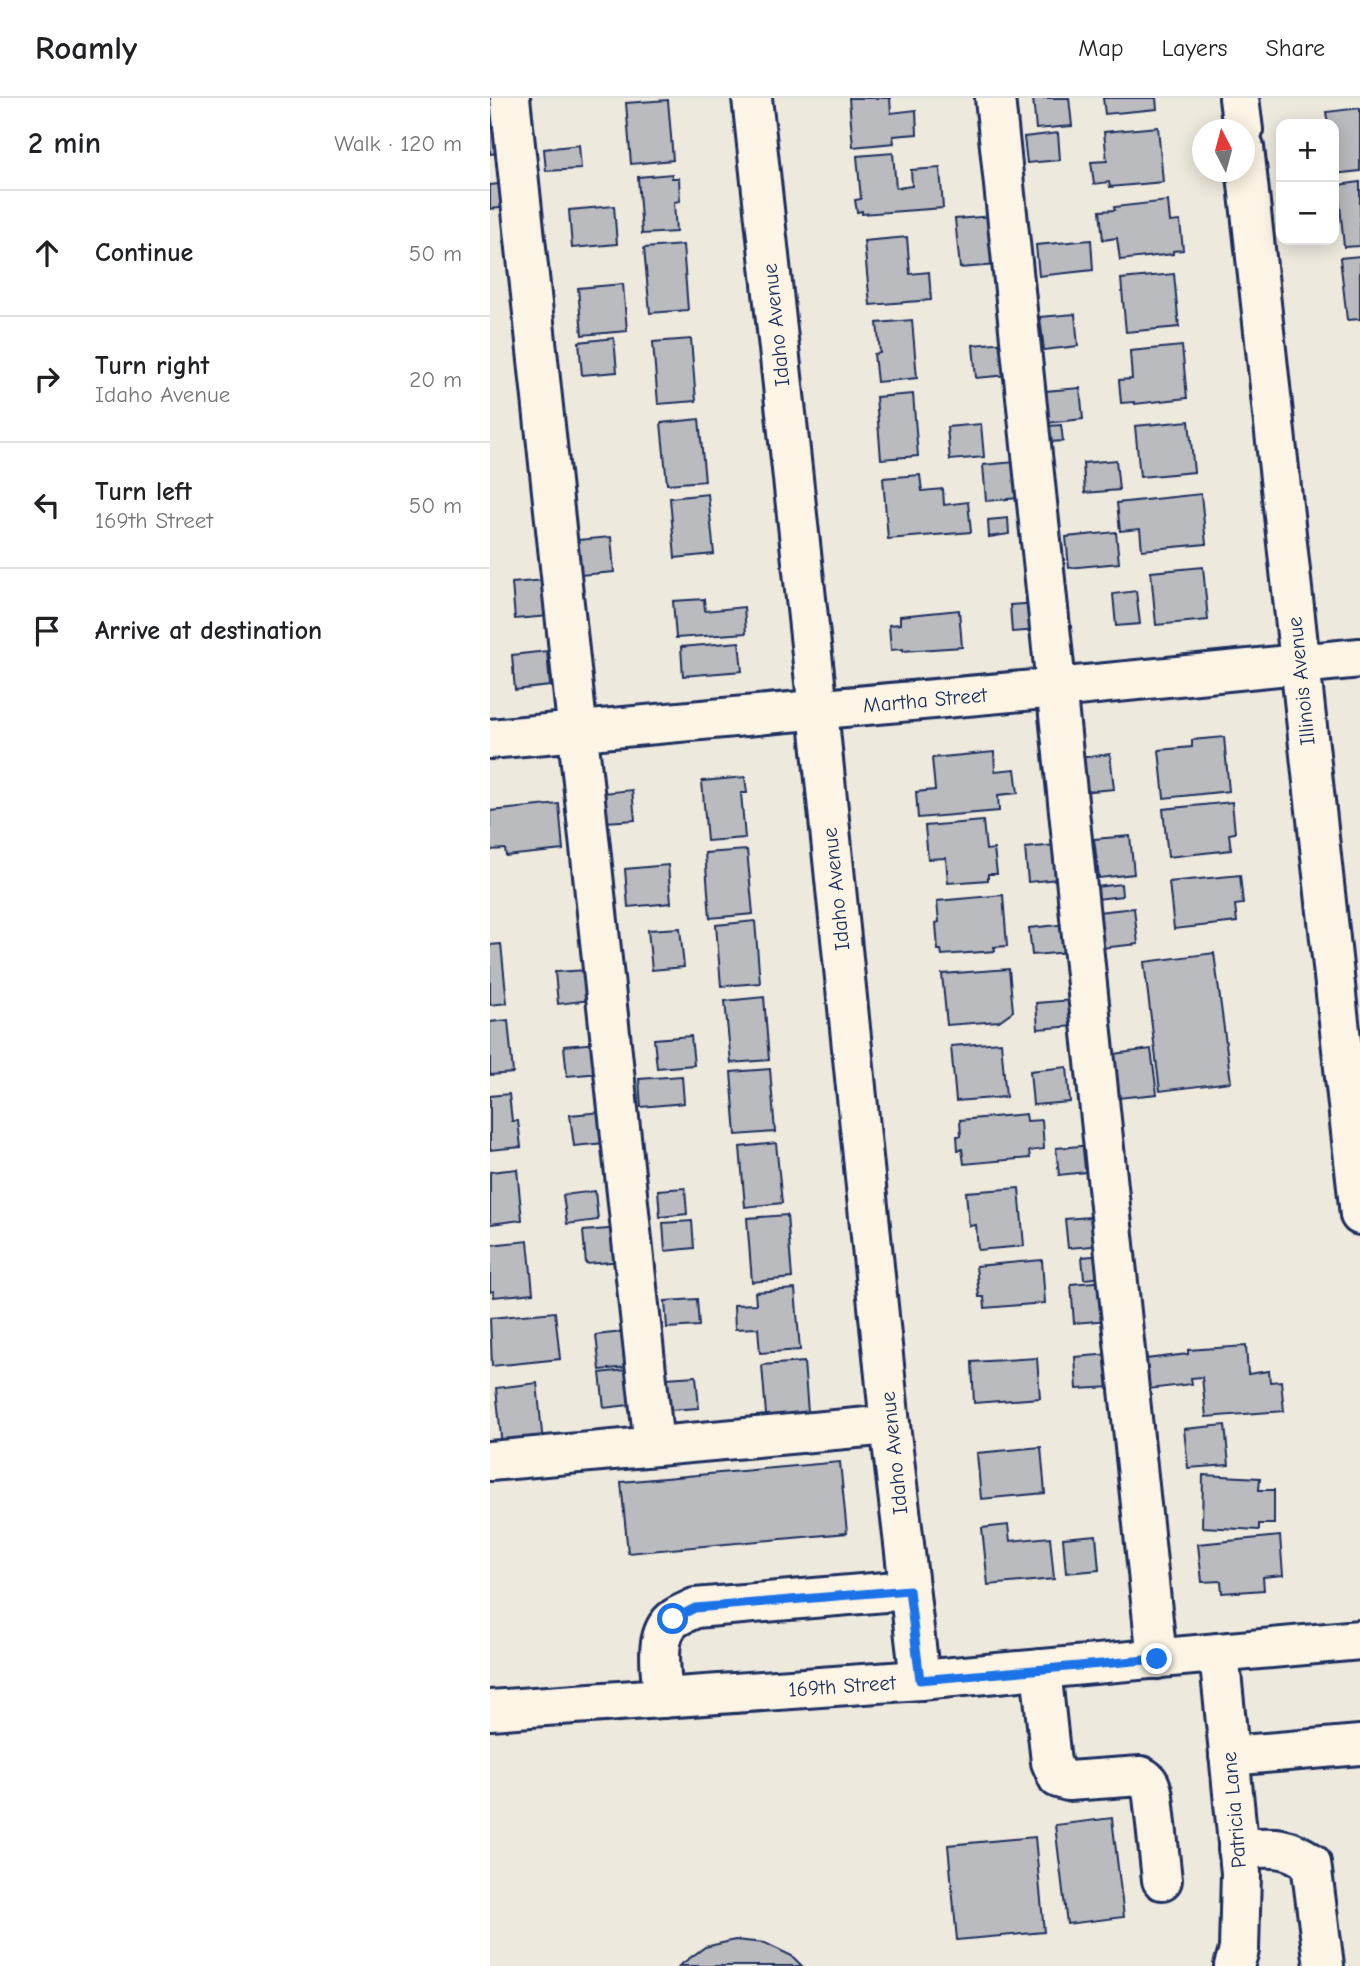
<!DOCTYPE html>
<html lang="en">
<head>
<meta charset="utf-8">
<style>
	body { margin:0; font-family:"Comic Neue",sans-serif; background:#f2f2f2; color:#202124 }
	.controls { position:absolute; right:21px; top:21px; display:grid; overflow:hidden; border-radius:14px; box-shadow:0 4px 18px #0003 }
	.controls button { width:63px; height:63px; display:grid; place-items:center; padding:0; border:0; border-bottom:2px solid #e0e0e0; background:#fff; color:#202124; font:35px sans-serif }
	.compass { position:absolute; left:702px; top:21px; width:63px; height:63px; border-radius:50%; background:#fff; box-shadow:0 4px 18px #0003; rotate:354deg }
	.stop { position:absolute; width:21px; height:21px; margin:-16px; border:5px solid #1a73e8; border-radius:50%; background:#fff }
	.stop.end { background:#1a73e8; border-color:#fff; box-shadow:0 2px 7px #0008 }
	.list { margin:0; padding:0; list-style:none }
	h2 { display:flex; justify-content:space-between; align-items:center; height:91px; margin:0; padding:0 28px; font-size:30px }
	h2 small { font-size:23px; font-weight:400; color:#757577 }
	.list li { display:grid; grid-template-columns:46px 1fr auto; gap:21px; align-items:center; box-sizing:border-box; height:126px; padding:0 28px; border-top:2px solid #e0e0e0 }
	.list b { display:block; font-size:26px; white-space:nowrap }
	.list p { margin:0; font-size:23px; white-space:nowrap; color:#757577 }
	.list em { font-size:23px; font-style:normal; color:#757577 }
	.icon { flex:none; width:38px; height:38px; fill:none; stroke:currentColor; stroke-width:2; stroke-linecap:round; stroke-linejoin:round }
	.map { position:relative; flex:none; width:870px; height:1868px; overflow:hidden }
	header { display:flex; align-items:center; gap:42px; box-sizing:border-box; height:98px; padding:0 35px; background:#fff; border-bottom:2px solid #e0e0e0 }
	header strong { font-size:33px }
	nav { display:flex; gap:38px; margin-inline-start:auto; font-size:24px }
	main { display:flex }
	aside { flex:1; background:#fff }
	.map>svg:first-child { display:block }
</style>
</head>
<body>
<header>
<strong>Roamly</strong>
<nav><a>Map</a><a>Layers</a><a>Share</a></nav>
</header>
<main>
<aside>
<h2>2 min<small>Walk · 120 m</small></h2>
<ul class="list">
<li><svg class="icon" aria-label="ahead" viewBox="0 0 24 24"><path d="M12 20V5M6 11l6-6 6 6"/></svg><div><b>Continue</b></div><em>50 m</em></li>
<li><svg class="icon" aria-label="right" viewBox="0 0 24 24"><path d="M7 20v-9h11M14 6l5 5-5 5"/></svg><div><b>Turn right</b><p>Idaho Avenue</p></div><em>20 m</em></li>
<li><svg class="icon" aria-label="left" viewBox="0 0 24 24"><path d="M17 20v-9H6M10 6l-5 5 5 5"/></svg><div><b>Turn left</b><p>169th Street</p></div><em>50 m</em></li>
<li><svg class="icon" aria-label="arrive" viewBox="0 0 24 24"><path d="M6 21V4h12l-3 4 3 4H6"/></svg><div><b>Arrive at destination</b></div></li>
</ul>
</aside>
<div class="map">
<svg width="870" height="1868" viewBox="0 0 870 1868">
	<rect width="100%" height="100%" fill="#eee9dd"/>
	<filter id="ink" filterUnits="userSpaceOnUse"><feTurbulence type="fractalNoise" baseFrequency=".0143" numOctaves="2"/><feDisplacementMap in="SourceGraphic" scale="14" xChannelSelector="R" yChannelSelector="G"/><feConvolveMatrix kernelMatrix="1 2 1 2 8 2 1 2 1" color-interpolation-filters="sRGB"/></filter>
	<g filter="url(#ink)">
		<g fill="#babbbe" stroke="#1b2f5e" stroke-width="2">
			<path d="M359 0H400L401 15 426 12 427 36 403 38 404 45 363 49Z"/>
			<path d="M543 0H579L582 28 546 31Z"/>
			<path d="M613 0H666L667 11 615 16Z"/>
			<path d="M178 2 183 62 141 66 136 5Z"/>
			<path d="M870 10V73L844 76V26H838L836 14Z"/>
			<path d="M10 14 14 54 0 56V15Z"/>
			<path d="M668 29 673 84 620 89 619 84 604 86 601 64 617 63 614 34Z"/>
			<path d="M568 35 570 62 537 65 534 39Z"/>
			<path d="M89 47 91 71 56 73 54 51Z"/>
			<path d="M403 55 406 90 422 88 421 72 450 70 453 110 372 116V113L367 114 365 102 371 101 367 58Z"/>
			<path d="M182 76V80H189L190 103 184 104 186 134 152 136 148 79Z"/>
			<path d="M870 84V148L854 149 848 87Z"/>
			<path d="M18 85 20 109 0 111V87Z"/>
			<path d="M678 103 680 124 690 123 693 152 683 153V156L630 162 627 140 613 142 610 113 625 112 624 109Z"/>
			<path d="M124 108 127 146 82 150 79 112Z"/>
			<path d="M503 118 507 167 470 170 465 121Z"/>
			<path d="M417 139 420 176 439 174 441 202 380 207 374 143Z"/>
			<path d="M601 142 603 172 549 178 546 147Z"/>
			<path d="M193 147 198 212 160 215 154 150Z"/>
			<path d="M870 158V221L857 222 850 160Z"/>
			<path d="M684 176 689 229 636 234 631 181Z"/>
			<path d="M133 186 137 233 92 237 88 190Z"/>
			<path d="M585 216 588 248 554 252 550 219Z"/>
			<path d="M422 222 427 280 387 284 384 256 390 255 387 225Z"/>
			<path d="M124 240 127 274 92 277 89 244Z"/>
			<path d="M201 241 206 303 168 306 163 244Z"/>
			<path d="M516 244 518 277 486 280 483 247Z"/>
			<path d="M692 248 697 300 645 306V304L631 305 629 282 642 281 640 253Z"/>
			<path d="M590 290 593 321 557 325 555 293Z"/>
			<path d="M423 296 428 358 391 361 386 299Z"/>
			<path d="M209 321 215 383 177 386 171 325Z"/>
			<path d="M699 323 704 374 650 379 645 328Z"/>
			<path d="M491 326 494 359 460 362 457 329Z"/>
			<path d="M571 327 573 343 560 344 558 328Z"/>
			<path d="M626 362 629 392 595 395 593 365Z"/>
			<path d="M525 364 528 400 496 403 493 367Z"/>
			<path d="M430 377 432 393 453 391 454 407 478 404 481 434 398 441 393 380Z"/>
			<path d="M218 396 224 456 185 460 180 400Z"/>
			<path d="M711 396 716 446 652 452 650 431 630 433 627 405Z"/>
			<path d="M518 420 519 436 499 439 498 422Z"/>
			<path d="M626 434 629 465 579 470 576 439Z"/>
			<path d="M121 439 124 474 90 477 88 442Z"/>
			<path d="M713 469 718 522 666 527 661 474Z"/>
			<path d="M55 482 59 518 25 521 22 485Z"/>
			<path d="M646 493 650 526 626 528 623 496Z"/>
			<path d="M214 501 215 513 254 509 256 535 186 540 183 503Z"/>
			<path d="M548 505 550 532 522 534 520 507Z"/>
			<path d="M469 512 472 549 413 553V551L401 552 399 527 410 526V518Z"/>
			<path d="M249 544 252 573 193 578 191 549Z"/>
			<path d="M57 553 60 588 25 592 22 557Z"/>
			<path d="M734 639 739 693 674 700 669 652 702 649V642Z"/>
			<path d="M504 654 505 673 525 671 528 695 508 697 509 713 428 720 426 694 445 692 442 660Z"/>
			<path d="M620 656 624 691 591 694 588 660Z"/>
			<path d="M255 679 257 695H251L255 740 217 743 212 683Z"/>
			<path d="M142 692 145 722 116 724 113 695Z"/>
			<path d="M742 704 745 735 739 736 741 752 678 759 673 711Z"/>
			<path d="M69 706 73 752 16 758 15 751 0 752V713Z"/>
			<path d="M493 723 496 752 504 751 507 776H498V782L458 785 456 760 438 761 435 728Z"/>
			<path d="M640 738 644 776 609 780 604 741Z"/>
			<path d="M566 747 568 781 538 784 535 750Z"/>
			<path d="M257 752 263 816 220 820 215 755Z"/>
			<path d="M178 767 181 805 138 809 135 771Z"/>
			<path d="M750 777 753 806 745 807 747 824 684 831 679 784Z"/>
			<path d="M631 786 632 798 607 801 606 789Z"/>
			<path d="M513 797 517 848 504 849 505 853 452 857 451 852H448L446 825 449 824 447 803Z"/>
			<path d="M644 810 648 846 611 850 608 814Z"/>
			<path d="M265 823 270 885 231 888 226 827Z"/>
			<path d="M578 826 580 854 542 857 539 830Z"/>
			<path d="M190 830 194 869 162 872 158 832Z"/>
			<path d="M11 846 17 905 0 907V847Z"/>
			<path d="M724 855 741 984 670 993 654 864Z"/>
			<path d="M519 871 523 913 509 923 457 927 452 876Z"/>
			<path d="M98 872 101 902 68 906 65 874Z"/>
			<path d="M274 899 279 962 241 965 235 903Z"/>
			<path d="M582 902 584 928 548 931 546 905Z"/>
			<path d="M18 922 23 975 0 977V924Z"/>
			<path d="M201 938 204 967 167 970 164 941Z"/>
			<path d="M511 944 516 999 466 1003 461 948Z"/>
			<path d="M107 945 110 975 77 978 74 948Z"/>
			<path d="M661 951 667 996 628 1000 623 956Z"/>
			<path d="M577 969 580 1004 543 1007 540 973Z"/>
			<path d="M280 971 285 1034 246 1037 241 974Z"/>
			<path d="M192 978 194 1005 151 1009 149 981Z"/>
			<path d="M19 996 22 1023H28L31 1049 0 1052V998Z"/>
			<path d="M112 1014 115 1045 84 1048 80 1017Z"/>
			<path d="M536 1016 537 1023 552 1022 554 1051 539 1053 540 1060 474 1066 472 1051 468 1052 467 1038H471L470 1022Z"/>
			<path d="M286 1045 292 1105 255 1109 250 1049Z"/>
			<path d="M603 1047 605 1073 569 1077 566 1050Z"/>
			<path d="M27 1071 32 1122 0 1126V1074Z"/>
			<path d="M195 1090 197 1116 170 1119 168 1092Z"/>
			<path d="M529 1090 534 1148 488 1152 486 1127 479 1128 476 1094Z"/>
			<path d="M105 1093 108 1122 77 1126 73 1097Z"/>
			<path d="M297 1117 302 1180 262 1184 257 1120Z"/>
			<path d="M613 1118 615 1147 578 1150 575 1121Z"/>
			<path d="M202 1123 204 1150 175 1153 173 1125Z"/>
			<path d="M131 1130 134 1163 96 1166 93 1133Z"/>
			<path d="M38 1143 43 1195 4 1199V1193L0 1194V1147Z"/>
			<path d="M614 1157 616 1179 594 1181 592 1159Z"/>
			<path d="M552 1162 555 1205 495 1210 494 1199H489L486 1168Z"/>
			<path d="M616 1183 619 1222 584 1225 581 1186Z"/>
			<path d="M305 1191 310 1252 270 1255 268 1230 245 1231 244 1207 266 1206 265 1194Z"/>
			<path d="M207 1201 209 1228 177 1230 175 1203Z"/>
			<path d="M65 1214 70 1261 2 1268 0 1220Z"/>
			<path d="M142 1233 145 1268 110 1272 106 1237Z"/>
			<path d="M756 1248 758 1276 779 1273 780 1284 791 1283 794 1313 716 1319 712 1279 701 1280 702 1286 659 1291 656 1261 698 1256V1252Z"/>
			<path d="M621 1256 623 1289 587 1291 585 1259Z"/>
			<path d="M547 1260 550 1300 484 1305 482 1264Z"/>
			<path d="M314 1264 319 1327 277 1329 272 1267Z"/>
			<path d="M144 1271 148 1306 114 1310 110 1275Z"/>
			<path d="M206 1278 209 1310 179 1312 176 1280Z"/>
			<path d="M47 1285 53 1345 12 1349 6 1290Z"/>
			<path d="M735 1327 739 1367 698 1370 694 1331Z"/>
			<path d="M551 1349 555 1395 491 1401 487 1355Z"/>
			<path d="M350 1364 357 1435 138 1455 131 1384Z"/>
			<path d="M713 1377 770 1380 769 1392H784V1426H769V1432L712 1429Z"/>
			<path d="M518 1427 520 1443 560 1439 564 1481 498 1487 492 1430Z"/>
			<path d="M606 1437 609 1472 576 1475 573 1440Z"/>
			<path d="M790 1438 793 1477 773 1479 774 1492 732 1495 731 1483 712 1484 708 1446Z"/>
			<path d="M622 1720 634 1819 577 1826 565 1727Z"/>
			<path d="M545 1739 554 1834 467 1842 458 1747Z"/>
			<path d="M245 1842 275 1845 302 1858 312 1868H189L215 1849Z"/>
		</g>
		<g fill="none" stroke-linecap="round" stroke-linejoin="round">
			<g stroke="#1b2f5e" stroke-width="44">
				<g id="minor">
					<path d="M20 0 164 1348"/>
					<path d="M262 0 328 612 400 1327 430 1582"/>
					<path d="M505 0 667 1561"/>
					<path d="M749 0 753 32"/>
					<path d="M754 49 870 1117"/>
					<path d="M0 641 566 590 870 560"/>
					<path d="M0 1363 400 1327"/>
					<path d="M729 1555 751 1775 749 1852 744 1868"/>
					<path d="M551 1571 561 1664 568 1680 578 1683 651 1678C660 1682 661 1689 663 1698L672 1782"/>
					<path d="M173 1600C172 1576 162 1536 185 1520 191 1516 199 1513 205 1510L419 1492"/>
					<path d="M0 1612 430 1582 870 1542"/>
					<path d="M739 1658 870 1647"/>
					<path d="M748 1751C778 1750 795 1745 821 1765L834 1868"/>
				</g>
			</g>
			<use href="#minor" stroke="#fcf5e5" stroke-width="38"/>
		</g>
	</g>
	<g fill="none" stroke-linecap="round" stroke-linejoin="round" filter="url(#ink)">
		<path stroke="#1a73e8" stroke-width="9" d="M183 1521 205 1510 419 1492 430 1582 667 1561"/>
	</g>
	<g text-anchor="middle" dominant-baseline="central" stroke-width="5" stroke-linejoin="round" paint-order="stroke">
		<g font-size="21" fill="#1b2f5e" stroke="#fcf5e5">
			<text transform="translate(286 227) rotate(-96)">Idaho Avenue</text>
			<text transform="translate(811 583) rotate(-96)">Illinois Avenue</text>
			<text transform="translate(435 602) rotate(-5)">Martha Street</text>
			<text transform="translate(346 791) rotate(-96)">Idaho Avenue</text>
			<text transform="translate(404 1355) rotate(-96)">Idaho Avenue</text>
			<text transform="translate(352 1588) rotate(-4)">169th Street</text>
			<text transform="translate(744 1712) rotate(-95)">Patricia Lane</text>
		</g>
	</g>
</svg>
<div class="controls">
<button>+</button>
<button>−</button>
</div>
<svg class="compass" viewBox="-18 -18 36 36"><path d="M0-13l5 13h-10z" fill="#e53935"/><path d="M0 13l5-13h-10z" fill="#757577"/></svg>
<div class="stop" style="left:183px;top:1521px"></div>
<div class="stop end" style="left:667px;top:1561px"></div>
</div>
</main>
</body>
</html>
